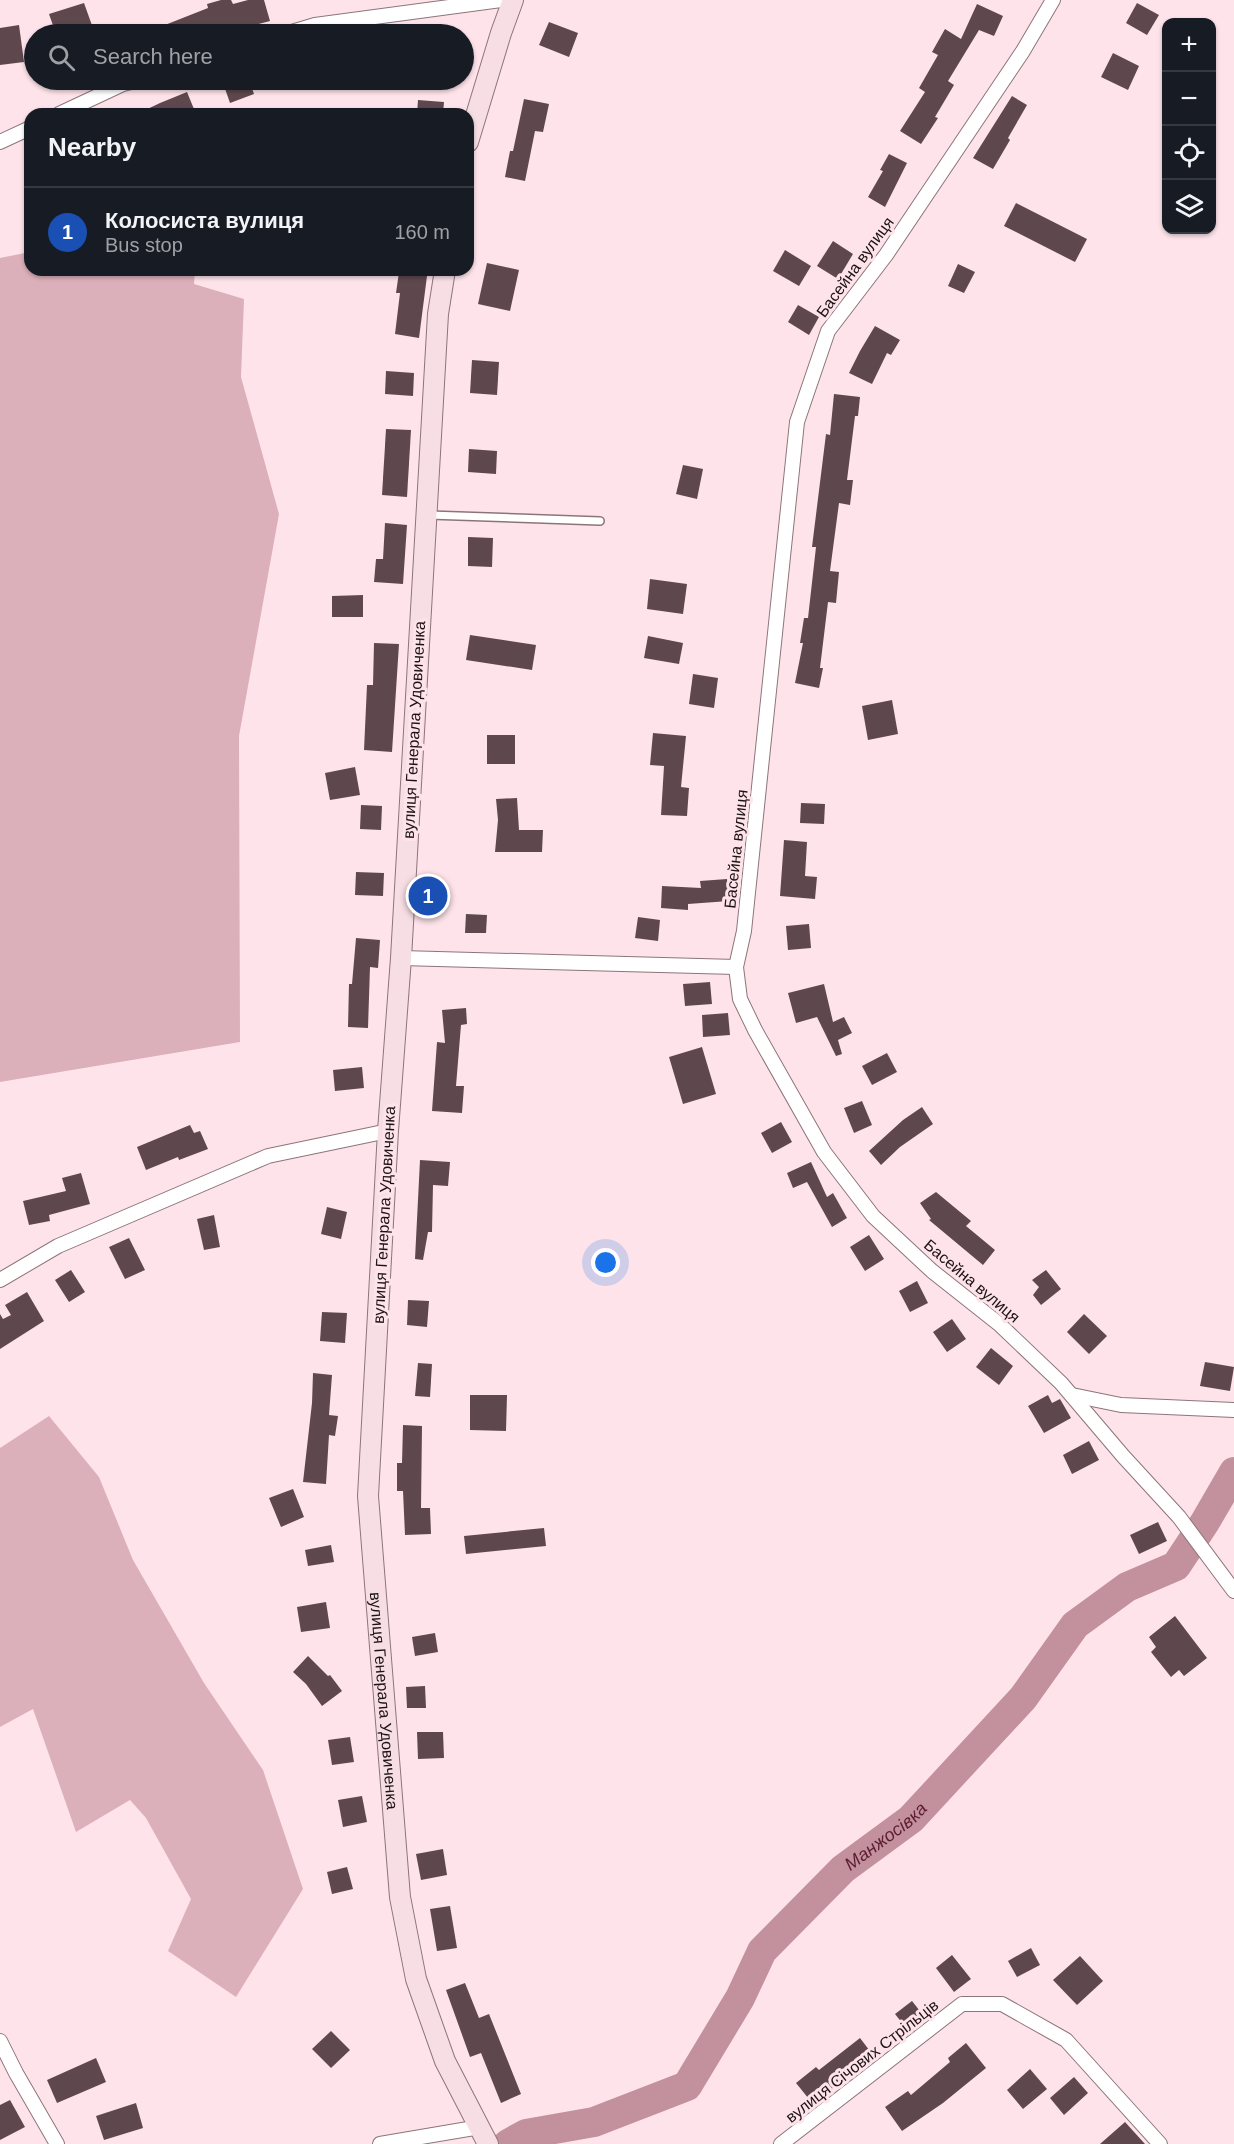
<!DOCTYPE html>
<html lang="en">
<head>
<meta charset="utf-8">
<style>
	body { margin:0; font-family:Arial,sans-serif; background:#20242c; color:#f1f3f6 }
	.controls { position:absolute; right:18px; top:18px; display:grid; overflow:hidden; border-radius:12px; box-shadow:0 2px 4px #0004 }
	.controls button { width:54px; height:54px; display:grid; place-items:center; padding:0; border:0; border-bottom:2px solid #363941; background:#171b24; color:#f1f3f6; font:30px sans-serif }
	.you { position:absolute; left:606px; top:1263px; width:21px; height:21px; margin:-15px; border:4px solid #fff; border-radius:50%; background:#1a73e8; box-shadow:0 0 0 9px #1a73e833 }
	.badge { display:grid; place-items:center; width:39px; height:39px; border-radius:50%; background:#ce4275; color:#fff; font-size:20px; font-weight:700 }
	.pin { position:absolute; translate:-50% -50%; border:3px solid #fff; box-shadow:0 2px 6px #0006 }
	.list { margin:0; padding:0; list-style:none }
	h2 { display:flex; justify-content:space-between; align-items:center; height:78px; margin:0; padding:0 24px; font-size:26px }
	h2 small { font-size:20px; font-weight:400; color:#9ea1a6 }
	.list li { display:grid; grid-template-columns:39px 1fr auto; gap:18px; align-items:center; box-sizing:border-box; height:90px; padding:0 24px; border-top:2px solid #363941 }
	.list b { display:block; font-size:22px; white-space:nowrap }
	.list p { margin:0; font-size:20px; white-space:nowrap; color:#9ea1a6 }
	.list em { font-size:20px; font-style:normal; color:#9ea1a6 }
	.icon { flex:none; width:33px; height:33px; fill:none; stroke:currentColor; stroke-width:2; stroke-linecap:round; stroke-linejoin:round }
	.map { position:relative; flex:none; width:1234px; height:2144px; overflow:hidden }
	.search { position:absolute; background:#171b24; box-shadow:0 2px 4px #0004; left:24px; top:24px; width:450px; height:66px; display:flex; align-items:center; gap:15px; box-sizing:border-box; padding:0 21px; border-radius:33px; color:#9ea1a6; font-size:22px }
	.panel { position:absolute; background:#171b24; box-shadow:0 2px 4px #0004; left:24px; top:108px; width:450px; height:168px; border-radius:18px }
	.map>svg:first-child { display:block }
</style>
</head>
<body>
<div class="map">
<svg width="1234" height="2144" viewBox="0 0 1234 2144">
	<rect width="100%" height="100%" fill="#fee4ea"/>
	<g fill="#dcb0bb">
		<path d="M30 252V270H195L194 284 244 299 241 377 279 514 239 736 240 1042 0 1082V258Z"/>
		<path d="M49 1416 99 1477 133 1560 204 1683 263 1770 303 1889 236 1997 168 1951 191 1899 146 1818 130 1800 76 1832 33 1709 0 1727V1448Z"/>
	</g>
	<g fill="none" stroke-linecap="round" stroke-linejoin="round">
		<path stroke="#c3909d" stroke-width="30" id="s1" d="M508 2144 526 2134 594 2122 687 2086 740 1998 762 1951 843 1869 911 1819 1023 1698 1075 1625 1127 1587 1176 1566 1205 1522 1234 1472"/>
	</g>
	<g fill="#5e484e">
		<path d="M221 0H231L233 4 248 0H264L270 21 222 34H142L208 8 207 4Z"/>
		<path d="M84 3 94 31 84 34H56L49 14Z"/>
		<path d="M1137 3 1159 15 1147 35 1126 23Z"/>
		<path d="M977 4 1003 16 994 36 979 30 948 81 954 85 935 117 938 118 921 144 900 131 925 92 919 88 938 55 932 52 945 29 961 39Z"/>
		<path d="M549 22 578 33 569 57 539 45Z"/>
		<path d="M19 25 24 62 0 65V28Z"/>
		<path d="M1113 53 1139 66 1128 90 1101 77Z"/>
		<path d="M222 80H249L254 94 230 103Z"/>
		<path d="M187 92 196 114H137L160 103Z"/>
		<path d="M1012 96 1027 105 1008 138 1010 140 993 169 973 158Z"/>
		<path d="M524 99 549 104 543 132 535 131 525 181 505 177 510 151H513Z"/>
		<path d="M418 100 444 102 443 114H417Z"/>
		<path d="M889 154 907 163 885 207 868 197 883 171 880 170Z"/>
		<path d="M1016 203 1087 239 1075 262 1004 226Z"/>
		<path d="M833 241 853 254 838 279 817 266Z"/>
		<path d="M785 250 811 266 799 286 773 271Z"/>
		<path d="M487 263 519 270 510 311 478 304Z"/>
		<path d="M958 264 975 272 964 293 948 286Z"/>
		<path d="M399 272 427 276 419 338 395 334 400 293H396Z"/>
		<path d="M798 305 819 317 809 335 788 322Z"/>
		<path d="M875 326 900 340 891 355 887 353 872 384 849 373 860 351Z"/>
		<path d="M472 360 499 362 497 395 470 393Z"/>
		<path d="M386 371 414 373 413 396 385 394Z"/>
		<path d="M834 394 860 397 858 416H855L847 480H853L850 505 839 503 830 571 839 572 836 603 828 602 820 668H823L819 688 795 683 803 643H800L804 618H808L816 547H812L826 434 830 435Z"/>
		<path d="M386 429 411 430 407 497 382 495Z"/>
		<path d="M469 449 497 451 496 474 468 472Z"/>
		<path d="M683 465 703 469 697 499 676 494Z"/>
		<path d="M385 523 407 525 403 584 374 582 376 559H383Z"/>
		<path d="M468 537 493 538 492 567 468 566Z"/>
		<path d="M650 579 687 584 683 614 647 609Z"/>
		<path d="M363 595V617H332V596Z"/>
		<path d="M470 635 536 645 532 670 466 660Z"/>
		<path d="M648 636 683 643 679 664 644 658Z"/>
		<path d="M374 643 399 644 392 752 364 750 367 685H373Z"/>
		<path d="M693 674 718 678 714 708 689 704Z"/>
		<path d="M892 700 898 734 868 740 862 706Z"/>
		<path d="M653 733 686 736 681 787 689 788 687 816 661 815 664 766 650 765Z"/>
		<rect x="487" y="735" width="28" height="29"/>
		<path d="M355 767 360 795 330 800 325 773Z"/>
		<path d="M517 798 519 830H543L542 852H495L498 820 496 799Z"/>
		<path d="M801 803 825 804 824 824 800 823Z"/>
		<path d="M361 805 382 806 381 830 360 829Z"/>
		<path d="M784 840 807 842 805 876 817 877 815 899 780 896Z"/>
		<path d="M356 872 384 873 383 896 355 895Z"/>
		<path d="M727 879 729 901 688 904V910L661 908 662 886 701 888 700 881Z"/>
		<path d="M466 914 487 915 486 933H465Z"/>
		<path d="M638 917 660 920 658 941 635 938Z"/>
		<path d="M809 924 811 948 788 950 786 926Z"/>
		<path d="M356 938 380 940 378 968 370 967 368 1028 348 1027 349 984H352Z"/>
		<path d="M710 982 712 1004 685 1006 683 984Z"/>
		<path d="M824 984 833 1022 844 1017 852 1033 838 1040 842 1054 836 1056 817 1017 796 1023 788 993Z"/>
		<path d="M466 1008 467 1024 461 1025 456 1086H464L462 1113 432 1111 437 1042 445 1043 442 1010Z"/>
		<path d="M728 1013 730 1035 703 1037 702 1015Z"/>
		<path d="M702 1047 716 1094 683 1104 669 1057Z"/>
		<path d="M887 1053 897 1072 872 1085 862 1066Z"/>
		<path d="M362 1067 364 1088 335 1091 333 1070Z"/>
		<path d="M862 1101 872 1125 854 1133 844 1108Z"/>
		<path d="M922 1107 933 1124 900 1147 881 1165 869 1151 903 1120Z"/>
		<path d="M781 1122 792 1142 772 1153 761 1133Z"/>
		<path d="M190 1125 194 1133 200 1131 208 1149 179 1160 178 1157 146 1170 137 1147Z"/>
		<path d="M420 1160 450 1162 448 1186 433 1185 432 1232H428L423 1260 415 1259Z"/>
		<path d="M811 1162 827 1197 833 1193 847 1218 832 1227 807 1182 793 1188 787 1173Z"/>
		<path d="M81 1173 90 1204 49 1215 50 1221 29 1225 23 1201 66 1191 62 1178Z"/>
		<path d="M936 1192 971 1221 966 1226 995 1250 983 1265 929 1220 931 1219 920 1203Z"/>
		<path d="M327 1207 347 1212 341 1239 321 1234Z"/>
		<path d="M214 1215 220 1247 204 1250 197 1219Z"/>
		<path d="M869 1235 884 1259 865 1271 850 1247Z"/>
		<path d="M129 1238 145 1270 125 1279 109 1247Z"/>
		<path d="M71 1270 85 1292 69 1302 55 1280Z"/>
		<path d="M1046 1270 1061 1289 1041 1305 1033 1295 1039 1287 1032 1280Z"/>
		<path d="M917 1281 928 1303 910 1312 899 1291Z"/>
		<path d="M27 1292 44 1321 0 1349V1314L3 1319 11 1315 5 1305Z"/>
		<path d="M408 1300 429 1301 427 1327 407 1325Z"/>
		<path d="M322 1312 347 1313 345 1343 320 1341Z"/>
		<path d="M1084 1314 1107 1336 1089 1354 1067 1332Z"/>
		<path d="M952 1319 966 1339 947 1352 933 1332Z"/>
		<path d="M991 1348 1013 1366 999 1385 976 1367Z"/>
		<path d="M1205 1362 1234 1367 1230 1391 1200 1386Z"/>
		<path d="M418 1363 432 1364 430 1397 415 1396Z"/>
		<path d="M313 1373 332 1375 329 1415 338 1416 335 1436 329 1435 326 1484 303 1482 312 1403Z"/>
		<path d="M470 1395H507L506 1431 470 1430Z"/>
		<path d="M1048 1395 1052 1403 1060 1399 1071 1418 1044 1433 1028 1406Z"/>
		<path d="M403 1425 422 1426 421 1508H430L431 1534 405 1535 403 1491H397V1463H402Z"/>
		<path d="M1089 1441 1099 1460 1072 1474 1063 1455Z"/>
		<path d="M293 1489 304 1517 281 1527 269 1498Z"/>
		<path d="M1158 1522 1167 1541 1139 1554 1130 1535Z"/>
		<path d="M544 1528 546 1546 466 1554 464 1536Z"/>
		<path d="M331 1545 334 1562 308 1566 305 1550Z"/>
		<path d="M326 1602 330 1628 301 1632 297 1607Z"/>
		<path d="M1175 1616 1207 1658 1184 1676 1179 1670 1171 1677 1151 1652 1156 1647 1149 1637Z"/>
		<path d="M435 1633 438 1652 415 1656 412 1637Z"/>
		<path d="M308 1656 328 1676 330 1675 342 1691 322 1706 306 1684 293 1672Z"/>
		<path d="M425 1686 426 1708H407L406 1687Z"/>
		<path d="M417 1732H443L444 1758 418 1759Z"/>
		<path d="M350 1737 354 1762 332 1765 328 1740Z"/>
		<path d="M362 1796 367 1822 343 1827 338 1800Z"/>
		<path d="M443 1849 447 1875 421 1880 416 1854Z"/>
		<path d="M347 1867 353 1889 332 1894 327 1872Z"/>
		<path d="M450 1906 457 1948 437 1951 430 1909Z"/>
		<path d="M1031 1948 1040 1965 1017 1977 1008 1961Z"/>
		<path d="M952 1955 971 1979 954 1992 936 1968Z"/>
		<path d="M1080 1956 1103 1981 1077 2005 1053 1980Z"/>
		<path d="M465 1983 479 2018 489 2014 521 2094 501 2103 481 2053 470 2057 446 1990Z"/>
		<path d="M912 2001 927 2020 910 2033 895 2014Z"/>
		<path d="M331 2031 350 2050 331 2068 312 2049Z"/>
		<path d="M860 2038 876 2059 853 2077 850 2074 813 2104 796 2083 816 2067 819 2070Z"/>
		<path d="M966 2043 986 2068 943 2103 902 2131 885 2107 908 2091 911 2095 950 2062 948 2058Z"/>
		<path d="M96 2058 106 2082 57 2103 47 2080Z"/>
		<path d="M1030 2069 1047 2089 1023 2109 1007 2090Z"/>
		<path d="M1074 2077 1088 2093 1064 2115 1050 2098Z"/>
		<path d="M10 2100 25 2127 0 2140V2105Z"/>
		<path d="M136 2103 143 2128 104 2140 96 2116Z"/>
		<path d="M1125 2122 1145 2144H1100Z"/>
	</g>
	<g fill="none" stroke-linecap="round" stroke-linejoin="round">
		<g stroke="#8c757a" stroke-width="10">
			<path id="lane" d="M429 515 600 521"/>
		</g>
		<g stroke="#8c757a" stroke-width="16">
			<g id="street">
				<path d="M1053 0 1023 51 886 255 828 331 797 422 744 931 736 967 740 999 755 1030 824 1152 873 1216 932 1271 999 1324 1061 1383 1123 1456 1179 1517 1234 1591"/>
				<path d="M285 34 315 25 501 0"/>
				<path d="M59 114 123 84 139 80"/>
				<path d="M0 142 30 128"/>
				<path d="M401 958 736 967"/>
				<path d="M0 1280 58 1246 268 1156 388 1131"/>
				<path d="M1072 1395 1121 1405 1234 1410"/>
				<path d="M0 2041 16 2073 57 2144"/>
				<path d="M380 2144 480 2127"/>
				<path d="M781 2144 962 2004H1002L1066 2040 1160 2144"/>
			</g>
		</g>
		<g stroke="#8c757a" stroke-width="22">
			<g id="secondary">
				<path d="M468 142 501 33 513 0"/>
				<path id="s2" d="M445 270 438 314 401 958 388 1131 368 1496 400 1897 416 1979 445 2061 488 2144"/>
			</g>
		</g>
		<use href="#lane" stroke="#fff" stroke-width="7"/>
		<use href="#street" stroke="#fff" stroke-width="14"/>
		<use href="#secondary" stroke="#f7dee5" stroke-width="20"/>
	</g>
	<g text-anchor="middle" dominant-baseline="central" stroke-width="6" stroke-linejoin="round" paint-order="stroke">
		<g font-size="16" fill="#1c1315" stroke="#fee4ea">
			<text transform="translate(855 267) rotate(-54)">Басейна вулиця</text>
			<text transform="translate(414 730) rotate(-87)">вулиця Генерала Удовиченка</text>
			<text transform="translate(736 849) rotate(-84)">Басейна вулиця</text>
			<text transform="translate(384 1215) rotate(-87)">вулиця Генерала Удовиченка</text>
			<text transform="translate(972 1281) rotate(40)">Басейна вулиця</text>
			<text stroke="none"><textPath href="#s2" startOffset="1434">вулиця Генерала Удовиченка</textPath></text>
			<text transform="translate(862 2061) rotate(-38)">вулиця Січових Стрільців</text>
		</g>
		<g font-size="18" font-style="italic" fill="#5b1d33" stroke="#fee4ea">
			<text stroke="none"><textPath href="#s1" startOffset="513">Манжосівка</textPath></text>
		</g>
	</g>
</svg>
<div class="controls">
<button>+</button>
<button>−</button>
<button><svg class="icon" aria-label="locate" viewBox="0 0 24 24"><circle cx="12" cy="12" r="6"/><path d="M12 2v4M12 18v4M2 12h4M18 12h4"/></svg></button>
<button><svg class="icon" aria-label="layers" viewBox="0 0 24 24"><path d="M12 4l9 5-9 5-9-5zM3 14l9 5 9-5"/></svg></button>
</div>
<div class="you"></div>
<div class="pin badge" style="left:428px;top:896px;background:#1a4fb4">1</div>
<div class="search"><svg class="icon" aria-label="search" viewBox="0 0 24 24"><circle cx="10" cy="10" r="6"/><path d="M15 15l6 6"/></svg>Search here</div>
<section class="panel">
<h2>Nearby<small></small></h2>
<ul class="list">
<li><span class="badge" style="background:#1a4fb4">1</span><div><b>Колосиста вулиця</b><p>Bus stop</p></div><em>160 m</em></li>
</ul>
</section>
</div>
</body>
</html>
